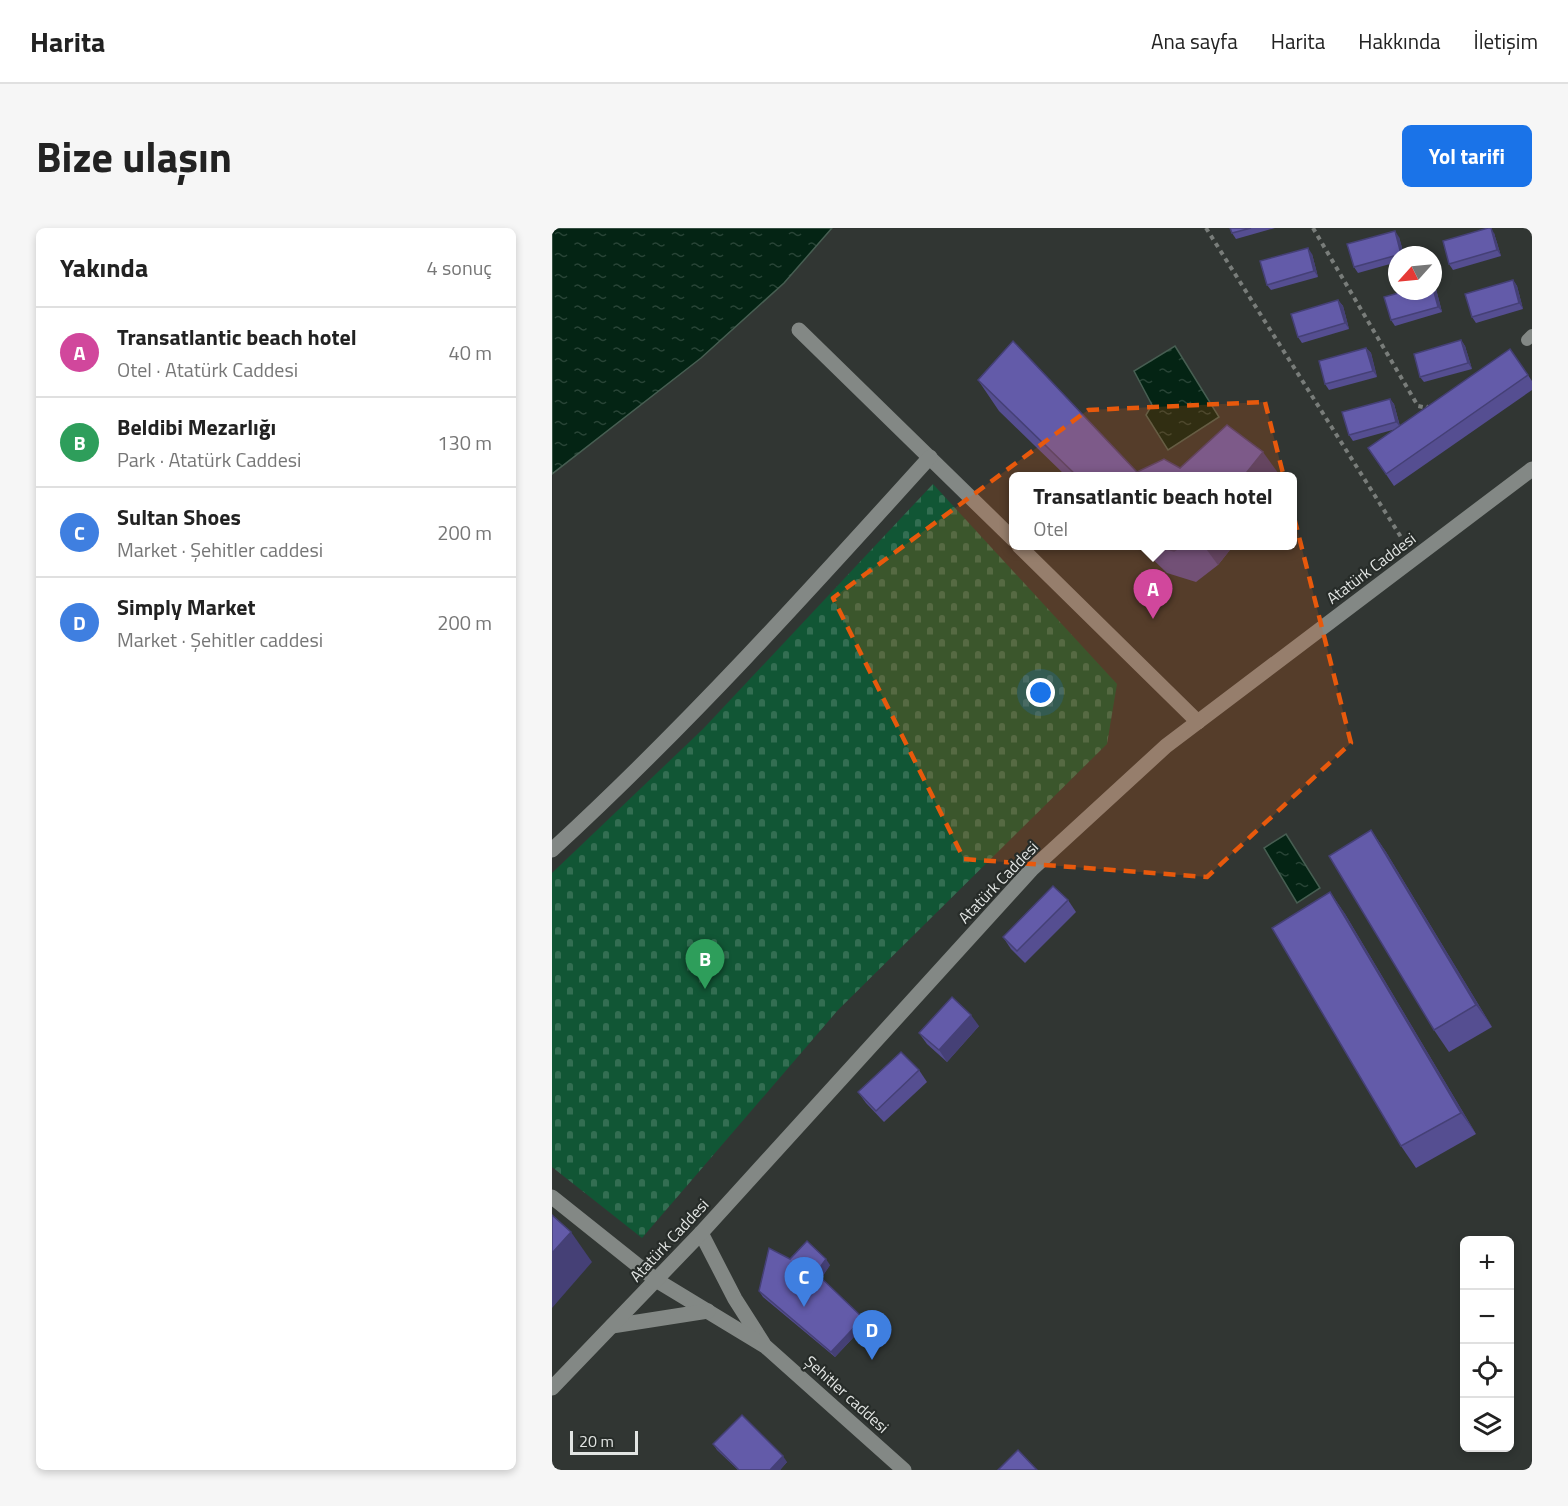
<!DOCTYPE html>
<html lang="tr">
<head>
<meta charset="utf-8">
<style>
	body { margin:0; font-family:"Titillium Web",sans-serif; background:#f6f6f6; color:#222 }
	.controls { position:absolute; right:18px; bottom:18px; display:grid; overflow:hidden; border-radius:9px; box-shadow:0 3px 9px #0003 }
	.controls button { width:54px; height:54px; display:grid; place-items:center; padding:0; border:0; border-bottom:2px solid #e0e0e0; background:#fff; color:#222; font:30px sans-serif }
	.compass { position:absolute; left:836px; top:18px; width:54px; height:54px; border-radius:50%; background:#fff; box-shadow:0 3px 9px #0003; rotate:243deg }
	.scale { position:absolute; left:18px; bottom:15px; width:68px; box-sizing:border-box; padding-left:6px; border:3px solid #e2e5e3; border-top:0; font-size:16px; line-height:21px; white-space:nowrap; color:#e2e5e3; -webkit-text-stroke:4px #272c29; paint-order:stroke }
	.you { position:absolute; left:489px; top:465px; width:21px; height:21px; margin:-15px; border:4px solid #fff; border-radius:50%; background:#1a73e8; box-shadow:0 0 0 9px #1a73e833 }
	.badge { display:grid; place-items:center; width:39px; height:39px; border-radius:50%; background:#1a73e8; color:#fff; font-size:20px; font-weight:700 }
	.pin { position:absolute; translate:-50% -50px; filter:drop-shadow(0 2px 3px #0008) }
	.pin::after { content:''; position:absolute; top:32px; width:21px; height:18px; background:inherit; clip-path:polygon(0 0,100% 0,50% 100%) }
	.popup { position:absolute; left:457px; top:244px; width:288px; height:78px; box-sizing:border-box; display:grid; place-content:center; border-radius:9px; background:#fff; filter:drop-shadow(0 2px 4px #0005); font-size:20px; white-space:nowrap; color:#767676 }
	.popup b { font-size:22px; color:#222 }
	.popup::after { content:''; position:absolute; left:50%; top:100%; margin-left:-12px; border:12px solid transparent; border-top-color:#fff }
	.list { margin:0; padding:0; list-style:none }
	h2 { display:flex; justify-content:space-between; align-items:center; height:78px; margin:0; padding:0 24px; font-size:26px }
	h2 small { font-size:20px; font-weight:400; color:#767676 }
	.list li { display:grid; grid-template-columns:39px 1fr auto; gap:18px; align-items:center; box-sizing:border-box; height:90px; padding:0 24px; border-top:2px solid #e0e0e0 }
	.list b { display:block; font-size:22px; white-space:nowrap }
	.list p { margin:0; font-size:20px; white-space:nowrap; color:#767676 }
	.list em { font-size:20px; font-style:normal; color:#767676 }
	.icon { flex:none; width:33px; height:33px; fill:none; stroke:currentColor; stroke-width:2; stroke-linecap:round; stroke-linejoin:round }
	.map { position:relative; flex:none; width:980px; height:1242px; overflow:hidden; border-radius:9px }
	header { display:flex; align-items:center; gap:36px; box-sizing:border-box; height:84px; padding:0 30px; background:#fff; border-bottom:2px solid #e0e0e0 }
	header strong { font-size:28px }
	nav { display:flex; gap:33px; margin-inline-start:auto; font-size:21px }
	.intro { display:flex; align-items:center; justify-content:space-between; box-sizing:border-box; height:144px; padding:0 36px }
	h1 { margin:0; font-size:42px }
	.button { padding:15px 27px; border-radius:9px; background:#1a73e8; color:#fff; font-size:21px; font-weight:700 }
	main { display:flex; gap:36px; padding:0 36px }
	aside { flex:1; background:#fff; border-radius:9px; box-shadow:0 3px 9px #0003 }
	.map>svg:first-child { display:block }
</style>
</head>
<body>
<header>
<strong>Harita</strong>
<nav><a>Ana sayfa</a><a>Harita</a><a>Hakkında</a><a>İletişim</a></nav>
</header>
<div class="intro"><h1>Bize ulaşın</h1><a class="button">Yol tarifi</a></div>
<main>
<aside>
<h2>Yakında<small>4 sonuç</small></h2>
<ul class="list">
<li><span class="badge" style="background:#d1479c">A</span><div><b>Transatlantic beach hotel</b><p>Otel · Atatürk Caddesi</p></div><em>40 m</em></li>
<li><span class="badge" style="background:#2e9e5b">B</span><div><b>Beldibi Mezarlığı</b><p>Park · Atatürk Caddesi</p></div><em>130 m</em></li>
<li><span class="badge" style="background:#3f7fe0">C</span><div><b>Sultan Shoes</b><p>Market · Şehitler caddesi</p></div><em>200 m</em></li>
<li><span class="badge" style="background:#3f7fe0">D</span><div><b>Simply Market</b><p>Market · Şehitler caddesi</p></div><em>200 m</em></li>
</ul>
</aside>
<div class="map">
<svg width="980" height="1242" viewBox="0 0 980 1242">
	<defs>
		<pattern id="cemetery-stones" width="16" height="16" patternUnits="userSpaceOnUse" patternTransform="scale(1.5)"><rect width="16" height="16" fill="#115635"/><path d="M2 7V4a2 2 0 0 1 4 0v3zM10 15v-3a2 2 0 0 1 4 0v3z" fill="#336e52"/></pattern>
		<pattern id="water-ripples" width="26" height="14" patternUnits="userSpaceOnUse" patternTransform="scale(1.5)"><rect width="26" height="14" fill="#042414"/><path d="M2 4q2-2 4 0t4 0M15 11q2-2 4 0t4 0" fill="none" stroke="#284436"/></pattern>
	</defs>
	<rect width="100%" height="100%" fill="#313633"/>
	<path fill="url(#cemetery-stones)" d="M381 256 565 456 555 516 286 782 90 1010 0 939V645L151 501Z"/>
	<g fill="url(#water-ripples)" stroke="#475e52" stroke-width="1.5">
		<path d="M0 0H280L232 55 149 130 0 246Z"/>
		<path d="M623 118 667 189 616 222 594 187 600 177 582 143Z"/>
		<path d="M734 606 768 660 745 675 712 620Z"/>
	</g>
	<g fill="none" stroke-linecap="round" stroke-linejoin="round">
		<g stroke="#797d7a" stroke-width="4" stroke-dasharray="4.5 4.5" stroke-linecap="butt">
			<path d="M654 0 854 317"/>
			<path d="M761 0 866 178 875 180 877 178"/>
		</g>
		<path stroke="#838885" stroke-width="12" d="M975 112 980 107"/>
		<g stroke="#838885" stroke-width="15">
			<path d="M247 102 462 312"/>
			<path d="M467 318 646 494"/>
			<path d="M0 622C134 499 256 364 378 229"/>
			<path d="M0 969 104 1052"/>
		</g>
		<g stroke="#838885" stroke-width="15">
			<path d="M149 1005 183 1071 211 1115"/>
			<path d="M104 1052 213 1118 352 1242"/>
			<path d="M60 1098 156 1083"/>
			<path d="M0 1160 149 1005 480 641 614 518 980 241"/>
		</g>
	</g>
	<g fill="#554e91">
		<path d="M678 0H723L684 11 680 5Z"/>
		<path d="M942 5 949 28 901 42 897 36Z"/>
		<path d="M847 9 852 27H845V34L806 45 802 39Z"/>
		<path d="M760 26 766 49 719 62 715 57Z"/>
		<path d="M961 52 965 58 971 81 924 95 920 89Z"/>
		<path d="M884 61 890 84 843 98 839 92Z"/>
		<path d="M786 72 791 78 797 101 750 115 746 109Z"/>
		<path d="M909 112 913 118 920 141 872 154 868 149Z"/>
		<path d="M814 120 819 125 825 149 777 162 773 156Z"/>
		<path d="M958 121 980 153V162L842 258 816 220 844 201 801 213 797 207 838 171 842 176 848 198Z"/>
		<path d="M426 152 585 244 628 240 729 249H515L447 183Z"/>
		<path d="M587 318H681L666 337 644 354 615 345Z"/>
		<path d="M819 602 834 624 940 799 897 824 882 802Z"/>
		<path d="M778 664 793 686 924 906 864 940 849 918Z"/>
		<path d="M516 672 524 684 473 735 459 721 451 709Z"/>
		<path d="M427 798 395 834 375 816 367 805Z"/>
		<path d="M367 842 375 854 332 894 314 875 306 864Z"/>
		<path d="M278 1037 269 1050 315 1095 283 1129 211 1069 207 1063Z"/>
		<path d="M161 1216 235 1234 228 1242H186L165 1222Z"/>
	</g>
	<g fill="#454076">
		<path d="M939 0 942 5 949 28 945 22Z"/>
		<path d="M843 3 847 9 852 27H850L849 26Z"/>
		<path d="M756 20 760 26 766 49 762 43Z"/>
		<path d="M961 52 965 58 971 81 967 75Z"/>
		<path d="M881 57 884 61 890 84 886 79Z"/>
		<path d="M786 72 791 78 797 101 793 95Z"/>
		<path d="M909 112 913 118 920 141 916 135Z"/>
		<path d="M814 120 819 125 825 149 821 143Z"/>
		<path d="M838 171 842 176 848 199 844 194Z"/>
		<path d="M711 224 729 249H691Z"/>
		<path d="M652 318H681L666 337Z"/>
		<path d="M819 602 834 624 940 799 924 777Z"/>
		<path d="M778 664 793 686 924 906 909 885Z"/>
		<path d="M419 787 427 798 395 834 387 822Z"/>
		<path d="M19 1004 40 1034 0 1080V1025Z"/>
		<path d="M274 1031 278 1037 269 1051 264 1045Z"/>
		<path d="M311 1090 315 1095 283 1129 279 1124Z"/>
		<path d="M231 1228 235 1234 228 1242H218Z"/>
	</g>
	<g fill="#635ba9" stroke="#454076" stroke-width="1.5">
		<path d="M678 0H699L680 5Z"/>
		<path d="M936 0H939L945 22 897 36 891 13Z"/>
		<path d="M843 3 849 26 802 39 795 16Z"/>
		<path d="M756 20 762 43 715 57 708 33Z"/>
		<path d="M961 52 967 75 920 89 913 66Z"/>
		<path d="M881 60 886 79 839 92 832 69 854 63H881Z"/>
		<path d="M786 72 793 95 746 109 739 86Z"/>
		<path d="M909 112 916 135 868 149 862 126Z"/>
		<path d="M461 113 585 244 612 231 628 240 675 197 711 224 691 249H526L426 152Z"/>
		<path d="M814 120 821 143 773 156 767 133Z"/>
		<path d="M958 121 976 147 834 246 816 220Z"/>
		<path d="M838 171 844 194 797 207 790 184Z"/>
		<path d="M604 318H630L622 323Z"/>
		<path d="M819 602 924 777 882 802 777 628Z"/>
		<path d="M501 658 516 672 465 723 451 709Z"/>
		<path d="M778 664 909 885 849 918 720 700Z"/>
		<path d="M400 769 419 787 387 822 367 805Z"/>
		<path d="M349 824 367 842 324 883 306 864Z"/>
		<path d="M0 987 19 1004 0 1025Z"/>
		<path d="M255 1013 274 1031 264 1045 311 1090 279 1124 207 1063 217 1020 238 1031Z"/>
		<path d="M190 1187 231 1228 218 1242H187L161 1216Z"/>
		<path d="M466 1222 485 1242H446Z"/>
	</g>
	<path fill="#e8590c" fill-opacity="0.2" stroke="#e8590c" stroke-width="4.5" stroke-dasharray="12 8" stroke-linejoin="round" d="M713 174 799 515 655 649 412 631 281 370 536 182Z"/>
	<g text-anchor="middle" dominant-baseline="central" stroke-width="4.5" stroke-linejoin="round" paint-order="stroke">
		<g font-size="16" fill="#e2e5e3" stroke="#272c29">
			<text transform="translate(819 340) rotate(-37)">Atatürk Caddesi</text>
			<text transform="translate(446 654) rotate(-46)">Atatürk Caddesi</text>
			<text transform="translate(117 1012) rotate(-47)">Atatürk Caddesi</text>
			<text transform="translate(295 1166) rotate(42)">Şehitler caddesi</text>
		</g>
	</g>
</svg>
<div class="controls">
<button>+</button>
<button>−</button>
<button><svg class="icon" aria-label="locate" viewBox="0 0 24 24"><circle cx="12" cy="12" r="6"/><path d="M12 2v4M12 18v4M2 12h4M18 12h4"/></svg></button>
<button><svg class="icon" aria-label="layers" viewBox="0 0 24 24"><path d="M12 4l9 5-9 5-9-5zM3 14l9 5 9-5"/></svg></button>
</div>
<svg class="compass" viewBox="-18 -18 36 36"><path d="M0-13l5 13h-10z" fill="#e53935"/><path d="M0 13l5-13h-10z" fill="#767676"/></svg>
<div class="scale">20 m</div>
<div class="you"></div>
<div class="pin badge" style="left:601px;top:391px;background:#d1479c">A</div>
<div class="popup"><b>Transatlantic beach hotel</b>Otel</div>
<div class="pin badge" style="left:153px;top:761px;background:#2e9e5b">B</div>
<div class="pin badge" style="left:252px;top:1079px;background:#3f7fe0">C</div>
<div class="pin badge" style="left:320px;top:1132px;background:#3f7fe0">D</div>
</div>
</main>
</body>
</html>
